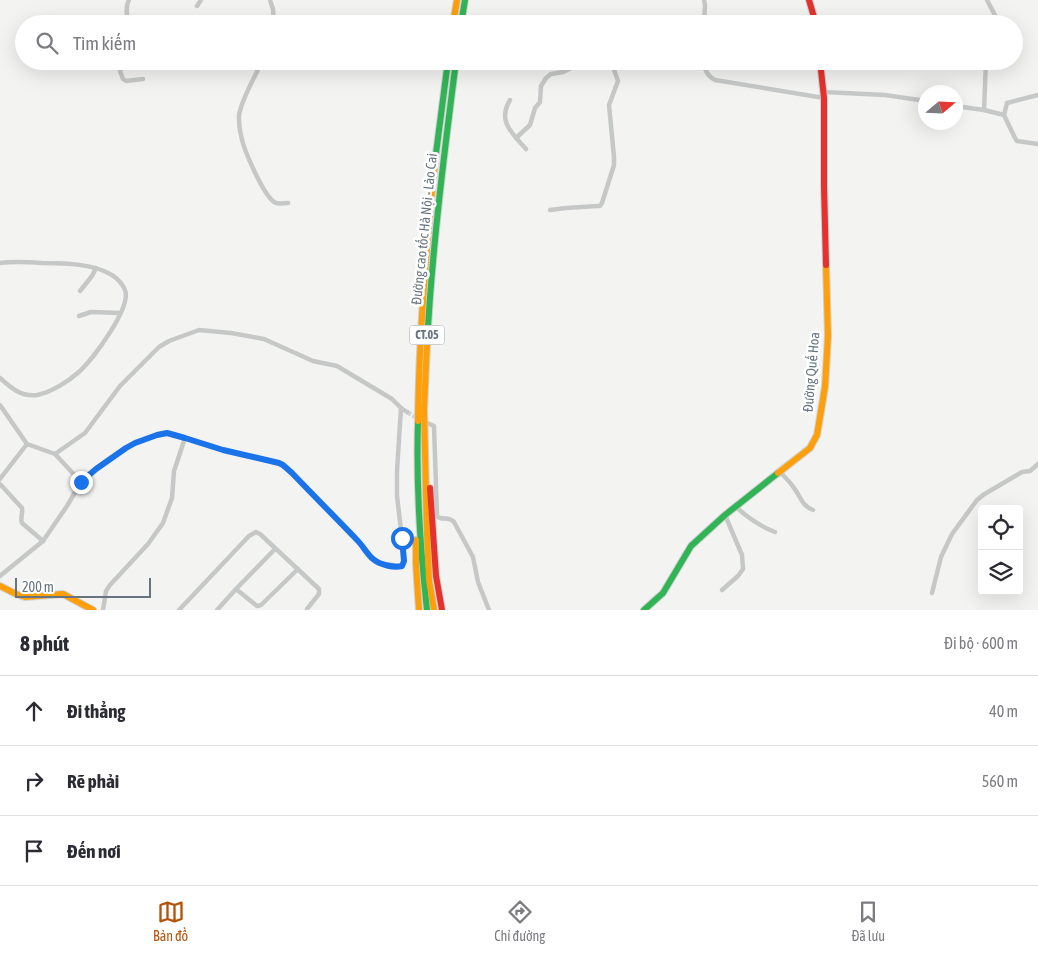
<!DOCTYPE html>
<html lang="vi">
<head>
<meta charset="utf-8">
<style>
	body { margin:0; font-family:"Asap Condensed",sans-serif; background:#f2f2f3; color:#2b2b33 }
	.controls { position:absolute; right:15px; bottom:15px; display:grid; overflow:hidden; border-radius:5px; box-shadow:0 5px 20px #0002 }
	.controls button { width:45px; height:45px; display:grid; place-items:center; padding:0; border:0; border-bottom:1px solid #e1e1e2; background:#fff; color:#2b2b33; font:25px sans-serif }
	.compass { position:absolute; left:918px; top:85px; width:45px; height:45px; border-radius:50%; background:#fff; box-shadow:0 5px 20px #0002; rotate:71deg }
	.scale { position:absolute; left:15px; bottom:12px; width:136px; box-sizing:border-box; padding-left:5px; border:2px solid #67747f; border-top:0; font-size:14px; line-height:18px; white-space:nowrap; color:#67747f; -webkit-text-stroke:4px #fff; paint-order:stroke }
	.stop { position:absolute; width:15px; height:15px; margin:-11px; border:4px solid #1a73e8; border-radius:50%; background:#fff }
	.stop.end { background:#1a73e8; border-color:#fff; box-shadow:0 1px 5px #0008 }
	.list { margin:0; padding:0; list-style:none }
	h2 { display:flex; justify-content:space-between; align-items:center; height:65px; margin:0; padding:0 20px; font-size:21px }
	h2 small { font-size:16px; font-weight:400; color:#7c7c81 }
	.list li { display:grid; grid-template-columns:32px 1fr auto; gap:15px; align-items:center; box-sizing:border-box; height:70px; padding:0 20px; border-top:1px solid #e1e1e2 }
	.list b { display:block; font-size:19px; white-space:nowrap }
	.list em { font-size:16px; font-style:normal; color:#7c7c81 }
	.icon { flex:none; width:28px; height:28px; fill:none; stroke:currentColor; stroke-width:2; stroke-linecap:round; stroke-linejoin:round }
	.map { position:relative; flex:none; width:1038px; height:610px; overflow:hidden }
	.search { position:absolute; background:#fff; box-shadow:0 5px 20px #0002; left:15px; right:15px; top:15px; height:55px; display:flex; align-items:center; gap:12px; box-sizing:border-box; padding:0 18px; border-radius:28px; color:#7c7c81; font-size:19px }
	.sheet { height:275px; background:#fff }
	nav { display:flex; justify-content:space-around; align-items:center; box-sizing:border-box; height:70px; border-top:1px solid #e1e1e2; background:#fff; font-size:14px; color:#7c7c81 }
	nav a { display:grid; justify-items:center; gap:2px }
	nav .on { color:#b45309 }
	.map>svg:first-child { display:block }
</style>
</head>
<body>
<div class="map">
<svg width="1038" height="610" viewBox="0 0 1038 610">
	<rect width="100%" height="100%" fill="#f3f3f2"/>
	<g fill="none" stroke-linecap="round" stroke-linejoin="round">
		<path stroke="#d0d3d5" stroke-width="4.5" stroke-dasharray="4.5 2" stroke-linecap="butt" d="M407 412 419 419"/>
		<g stroke="#d0d1d1" stroke-width="8">
			<g id="fast">
				<path d="M461 24 465 0"/>
				<path d="M435 161 448 61"/>
				<path d="M427 344C432 249 444 155 456 61"/>
				<path d="M418 421C416 484 420 547 427 610"/>
				<path d="M644 610 663 593 691 546 725 515 778 473"/>
			</g>
		</g>
		<g stroke="#d0d1d1" stroke-width="8">
			<g id="slow">
				<path d="M453 24 457 0"/>
				<path d="M427 344 424 409 427 534 429 580 434 610"/>
				<path d="M418 421C419 334 426 248 435 161"/>
				<path d="M778 473 810 448 817 435 825 387 828 336 826 265"/>
				<path d="M416 540V564L419 610"/>
				<path d="M0 586 16 594 25 597 63 594 93 610"/>
			</g>
		</g>
		<g stroke="#d0d1d1" stroke-width="8">
			<g id="jam">
				<path d="M809 0 816 24"/>
				<path d="M820 61 824 98V186L826 265"/>
				<path d="M430 488 436 576 442 610"/>
			</g>
		</g>
		<g stroke="#c6c8c8" stroke-width="4.5">
			<path d="M270 0 273 9 274 24"/>
			<path d="M704 0 705 5 704 24"/>
			<path d="M987 0 997 19 998 24"/>
			<path d="M197 6 201 0"/>
			<path d="M128 24C127 16 125 7 129 0"/>
			<path d="M122 61 120 71 123 79 126 81 143 79"/>
			<path d="M262 61C255 77 242 98 239 115 239 122 239 128 241 135 243 148 264 198 276 203 280 204 284 203 288 203"/>
			<path d="M703 61C705 70 707 76 715 80L824 98"/>
			<path d="M823 92 885 95 926 101"/>
			<path d="M510 100C497 121 512 133 526 149"/>
			<path d="M956 106 984 110 1004 115 1015 138 1017 141 1038 144"/>
			<path d="M984 110 986 61"/>
			<path d="M1004 115 1007 103 1038 95"/>
			<path d="M516 138 530 125 535 108 540 102 541 86 546 78 551 74 563 72 586 61"/>
			<path d="M550 210 566 208 597 206H600L602 203 614 165V157L609 105 618 81 611 61"/>
			<path d="M0 263C14 261 28 262 42 263 66 263 114 263 125 290 132 307 93 359 80 371 69 381 52 392 37 395 21 397 11 388 0 378"/>
			<path d="M80 291 92 276 96 268"/>
			<path d="M79 316 91 312 120 313"/>
			<path d="M0 405 27 444 55 454 81 482"/>
			<path d="M425 422 434 426 437 516C441 521 449 516 454 522L473 557 478 582 489 610"/>
			<path d="M55 454 85 433 120 386 159 347 169 341 199 330 231 333 264 339 313 361 337 366 392 399 401 408 407 412"/>
			<path d="M780 472C785 477 790 482 794 488 801 497 801 505 813 510"/>
			<path d="M0 479 27 444"/>
			<path d="M0 484 22 508C23 513 20 519 22 523L43 541"/>
			<path d="M735 506C748 518 759 526 775 532"/>
			<path d="M0 576 43 541 67 506 81 482 91 473 125 448 135 443 160 434H173L223 450 281 464 292 473 361 544 372 559 377 562 385 564 401 566 404 564V555L397 496V471L401 408"/>
			<path d="M236 589 275 549"/>
			<path d="M722 590 738 576 743 569 742 555 725 515"/>
			<path d="M932 593 941 557 952 534 977 500 983 495 1022 472 1030 471 1038 464"/>
			<path d="M103 610 106 591 110 585 148 544 163 523 172 498 174 471 185 438"/>
			<path d="M179 610 249 536 256 532 260 534 319 589V594L307 609"/>
			<path d="M217 610 236 589 257 606 261 605 298 569"/>
		</g>
		<use href="#fast" stroke="#30b455" stroke-width="6"/>
		<use href="#slow" stroke="#ff9f0a" stroke-width="6"/>
		<use href="#jam" stroke="#e5322d" stroke-width="6"/>
	</g>
	<g fill="none" stroke-linecap="round" stroke-linejoin="round">
		<path stroke="#1a73e8" stroke-width="6" d="M81 482 96 469 126 448 135 443 157 435 167 433 185 438 223 450 279 463 283 465 292 473C314 496 336 518 358 541 363 546 367 554 373 559 380 565 394 568 402 566L404 561 402 538"/>
	</g>
	<g text-anchor="middle" dominant-baseline="central" stroke-width="5" stroke-linejoin="round" paint-order="stroke">
		<rect fill="#fff" stroke="#959ea5" stroke-width="1" x="409.5" y="325.5" width="35" height="19" rx="4"/>
		<g font-size="12" font-weight="bold" fill="#67747f">
			<text x="427" y="335">CT.05</text>
		</g>
		<g font-size="14" fill="#67747f" stroke="#fff">
			<text transform="translate(424 229) rotate(-84)">Đường cao tốc Hà Nội - Lào Cai</text>
			<text transform="translate(811 372) rotate(-85)">Đường Quế Hoa</text>
		</g>
	</g>
</svg>
<div class="controls">
<button><svg class="icon" aria-label="locate" viewBox="0 0 24 24"><circle cx="12" cy="12" r="6"/><path d="M12 2v4M12 18v4M2 12h4M18 12h4"/></svg></button>
<button><svg class="icon" aria-label="layers" viewBox="0 0 24 24"><path d="M12 4l9 5-9 5-9-5zM3 14l9 5 9-5"/></svg></button>
</div>
<svg class="compass" viewBox="-18 -18 36 36"><path d="M0-13l5 13h-10z" fill="#e53935"/><path d="M0 13l5-13h-10z" fill="#7c7c81"/></svg>
<div class="scale">200 m</div>
<div class="stop" style="left:402px;top:538px"></div>
<div class="stop end" style="left:81px;top:482px"></div>
<div class="search"><svg class="icon" aria-label="search" viewBox="0 0 24 24"><circle cx="10" cy="10" r="6"/><path d="M15 15l6 6"/></svg>Tìm kiếm</div>
</div>
<section class="sheet">
<h2>8 phút<small>Đi bộ · 600 m</small></h2>
<ul class="list">
<li><svg class="icon" aria-label="ahead" viewBox="0 0 24 24"><path d="M12 20V5M6 11l6-6 6 6"/></svg><div><b>Đi thẳng</b></div><em>40 m</em></li>
<li><svg class="icon" aria-label="right" viewBox="0 0 24 24"><path d="M7 20v-9h11M14 6l5 5-5 5"/></svg><div><b>Rẽ phải</b></div><em>560 m</em></li>
<li><svg class="icon" aria-label="arrive" viewBox="0 0 24 24"><path d="M6 21V4h12l-3 4 3 4H6"/></svg><div><b>Đến nơi</b></div></li>
</ul>
</section>
<nav>
<a class="on"><svg class="icon" aria-label="map" viewBox="0 0 24 24"><path d="M3 6l6-2 6 2 6-2v14l-6 2-6-2-6 2zM9 4v14M15 6v14"/></svg>Bản đồ</a>
<a><svg class="icon" aria-label="directions" viewBox="0 0 24 24"><path d="M12 3l9 9-9 9-9-9zM9 14v-3h6M13 9l2 2-2 2"/></svg>Chỉ đường</a>
<a><svg class="icon" aria-label="saved" viewBox="0 0 24 24"><path d="M7 4h10v16l-5-4-5 4z"/></svg>Đã lưu</a>
</nav>
</body>
</html>
